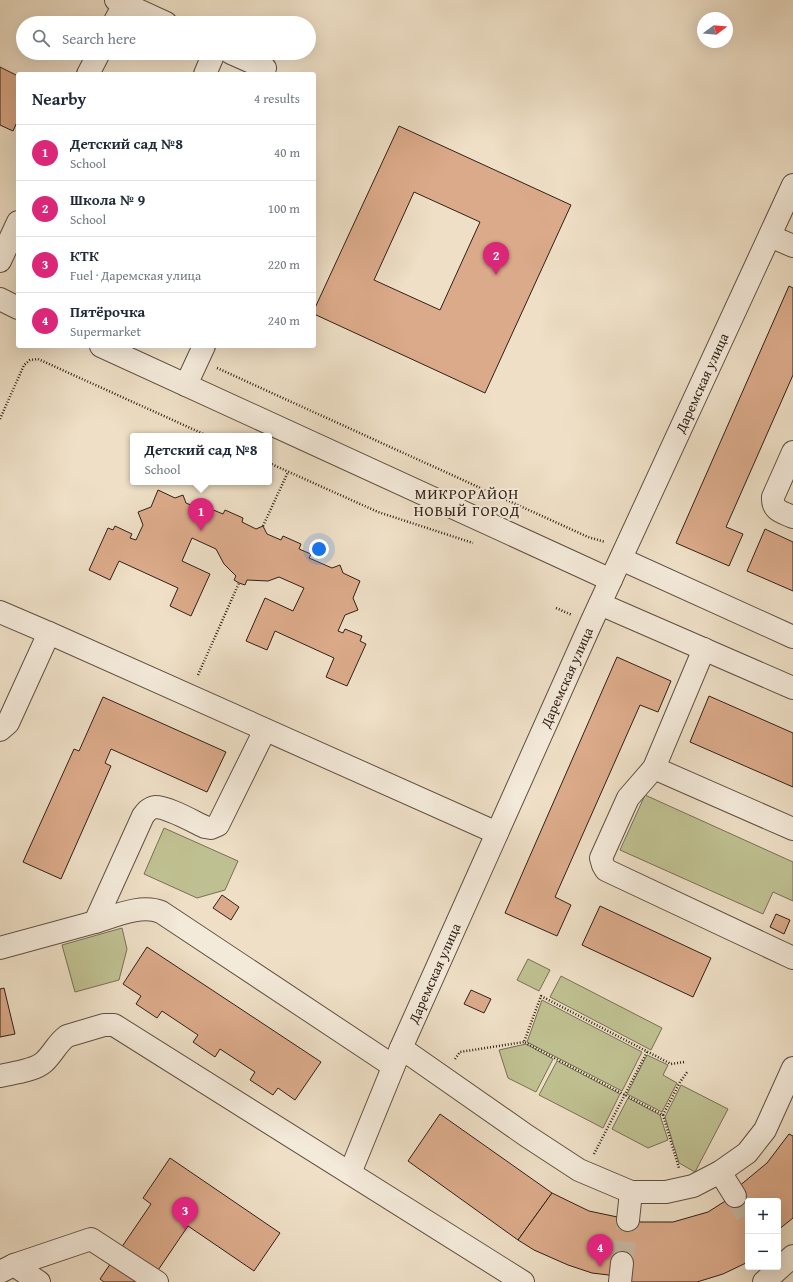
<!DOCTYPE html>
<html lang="en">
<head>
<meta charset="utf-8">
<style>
	body { margin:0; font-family:"Gentium Book Plus",serif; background:#f6f6f7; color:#1f2937 }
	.controls { position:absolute; right:12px; bottom:12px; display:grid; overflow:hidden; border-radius:4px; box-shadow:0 4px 16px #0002 }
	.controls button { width:36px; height:36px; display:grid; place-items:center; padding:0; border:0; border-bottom:1px solid #e0e1e3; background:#fff; color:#1f2937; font:20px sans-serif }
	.compass { position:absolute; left:697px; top:12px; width:36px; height:36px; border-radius:50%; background:#fff; box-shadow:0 4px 16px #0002; rotate:74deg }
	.you { position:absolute; left:319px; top:549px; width:14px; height:14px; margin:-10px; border:3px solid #fff; border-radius:50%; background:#1a73e8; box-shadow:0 0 0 6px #1a73e833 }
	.badge { display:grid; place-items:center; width:26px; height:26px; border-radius:50%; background:#db2777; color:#fff; font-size:13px; font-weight:700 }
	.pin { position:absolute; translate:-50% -33px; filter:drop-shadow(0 1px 2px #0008) }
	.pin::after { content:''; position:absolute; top:21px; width:14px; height:12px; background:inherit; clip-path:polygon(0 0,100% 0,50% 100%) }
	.popup { position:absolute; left:130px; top:433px; width:142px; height:52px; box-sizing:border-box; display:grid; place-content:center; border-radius:4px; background:#fff; filter:drop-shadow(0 1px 3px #0005); font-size:13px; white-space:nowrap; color:#747a83 }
	.popup b { font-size:15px; color:#1f2937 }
	.popup::after { content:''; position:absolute; left:50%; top:100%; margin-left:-8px; border:8px solid transparent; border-top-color:#fff }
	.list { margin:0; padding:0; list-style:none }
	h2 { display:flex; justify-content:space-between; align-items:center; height:52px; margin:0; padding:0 16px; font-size:17px }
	h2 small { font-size:13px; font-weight:400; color:#747a83 }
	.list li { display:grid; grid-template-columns:26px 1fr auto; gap:12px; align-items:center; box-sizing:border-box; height:56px; padding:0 16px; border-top:1px solid #e0e1e3 }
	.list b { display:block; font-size:15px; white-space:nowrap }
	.list p { margin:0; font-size:13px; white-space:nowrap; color:#747a83 }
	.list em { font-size:13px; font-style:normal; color:#747a83 }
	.icon { flex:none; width:22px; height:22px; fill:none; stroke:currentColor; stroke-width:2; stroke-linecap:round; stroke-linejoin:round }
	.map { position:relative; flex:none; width:793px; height:1282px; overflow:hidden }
	.search { position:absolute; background:#fff; box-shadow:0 4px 16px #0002; left:16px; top:16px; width:300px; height:44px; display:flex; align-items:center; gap:10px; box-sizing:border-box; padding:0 14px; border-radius:22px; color:#747a83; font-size:15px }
	.panel { position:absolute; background:#fff; box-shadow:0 4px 16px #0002; left:16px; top:72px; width:300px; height:276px; border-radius:4px }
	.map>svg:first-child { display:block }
</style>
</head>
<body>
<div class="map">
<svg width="793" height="1282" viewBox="0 0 793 1282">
	<rect width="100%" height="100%" fill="#eedfc6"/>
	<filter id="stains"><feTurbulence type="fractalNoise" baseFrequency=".005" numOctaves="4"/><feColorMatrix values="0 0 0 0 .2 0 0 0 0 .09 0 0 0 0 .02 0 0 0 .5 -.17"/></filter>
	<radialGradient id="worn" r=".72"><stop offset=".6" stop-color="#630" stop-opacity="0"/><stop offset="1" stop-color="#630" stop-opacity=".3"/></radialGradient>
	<g fill="#bfc091" stroke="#787054">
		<path d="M645 795 793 862V901L773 892 763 914 620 850Z"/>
		<path d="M164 828 238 861 225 890 197 898 144 874Z"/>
		<path d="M122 928 127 949 119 980 75 992 62 945Z"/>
		<path d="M528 959 550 970 539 991 517 980Z"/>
		<path d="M561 976 662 1028 651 1050 550 997Z"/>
		<path d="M542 1000 642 1052 622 1091 527 1042Z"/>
		<path d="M526 1044 553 1059 536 1092 508 1078 499 1050Z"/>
		<path d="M647 1055 668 1065 663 1075 677 1083 662 1112 627 1094Z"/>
		<path d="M557 1061 620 1094 603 1128 539 1095Z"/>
		<path d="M681 1085 728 1109 695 1172 679 1163 665 1117Z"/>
		<path d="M628 1098 660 1115 668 1140 648 1148 612 1129Z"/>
	</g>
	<g fill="#dbaa8a" stroke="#302117" fill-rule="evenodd">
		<path d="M0 67 18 76V120L13 131 0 125Z"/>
		<path d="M399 126 571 205 485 393 314 314V310ZM414 192 480 222 440 310 374 280Z"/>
		<path d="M789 286 793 288V375L726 527 743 534 729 566 676 543Z"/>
		<path d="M158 490 175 498 183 495 186 503 209 513 211 509 223 514 225 510 243 518 242 522 256 529 263 526 267 534 281 540 283 536 301 544 299 549 311 554 309 558 332 568 340 565 343 573 360 581 353 598 358 610 345 615 338 631 343 633 345 629 362 636 360 641 366 644 347 686 326 677 334 658 275 631 267 650 246 641 265 598 293 611 304 588 279 577 268 581 247 580 245 585 239 583 234 580 236 576 224 564 216 549 192 538 182 561 210 574 191 616 170 606 178 588 119 561 110 580 89 570 108 528 113 530 115 526 132 534 130 538 136 540 143 525 138 512 151 507Z"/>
		<path d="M765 529 793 542V591L747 571Z"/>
		<path d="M617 657 671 681 658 712 640 705 555 897 571 905 557 936 505 913Z"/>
		<path d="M709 696 793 733V787L690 742Z"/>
		<path d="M103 697 226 752 207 792 111 749 105 763 111 766 61 879 23 862 74 749 79 751Z"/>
		<path d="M222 895 239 907 231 920 213 908Z"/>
		<path d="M600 906 711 958 693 997 582 945Z"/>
		<path d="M776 914 790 920 784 934 770 927Z"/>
		<path d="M147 947 321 1062 295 1100 278 1088 273 1095 250 1080 255 1072 220 1049 215 1057 193 1042 198 1035 162 1011 157 1018 136 1004 141 996 123 984Z"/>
		<path d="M4 988 15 1034 0 1037V989Z"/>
		<path d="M471 990 491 999 484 1013 464 1004Z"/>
		<path d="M440 1114 552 1193 518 1240 408 1161Z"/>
		<path d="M789 1134 793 1136V1218L778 1230V1201H748V1262L723 1274 697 1282H624L617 1276 592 1273 568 1265 534 1250 518 1240 552 1193 589 1211 641 1222H673L708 1212 741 1191 738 1187 767 1163Z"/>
		<path d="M170 1158 280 1233 254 1271 188 1226 150 1282H104L100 1279 151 1204 143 1198Z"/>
	</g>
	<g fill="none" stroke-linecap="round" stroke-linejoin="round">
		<g stroke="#c8b9a3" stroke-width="22" stroke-dasharray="22 11" stroke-linecap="butt">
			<path d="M735 1196 748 1218"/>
			<path d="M622 1263 628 1220"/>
		</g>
		<g stroke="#605043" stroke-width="24">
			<g id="minor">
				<path d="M116 0 166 23"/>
				<path d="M114 23 124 4"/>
				<path d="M231 53 265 68 262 74"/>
				<path d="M88 74 99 53"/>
				<path d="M205 74 214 53"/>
				<path d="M770 236 793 246"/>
				<path d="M0 261 18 222"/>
				<path d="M0 299 18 308"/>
				<path d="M101 346 611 580"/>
				<path d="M186 385 204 346"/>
				<path d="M793 452 773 497C772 511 782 512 793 517"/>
				<path d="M621 559 793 637"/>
				<path d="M600 604 793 688"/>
				<path d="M0 612 49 633 8 723 0 730"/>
				<path d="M49 633 497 833"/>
				<path d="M704 649 654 768 793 829"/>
				<path d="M654 768 628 798 601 858 603 865 606 870 793 958"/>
				<path d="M95 922C115 916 141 904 161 912L393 1066"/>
				<path d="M0 948 95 922 143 816C146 812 149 808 155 807 168 807 192 821 205 827L211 828 218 825 265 730"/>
				<path d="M401 1048 527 1136 579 1170 631 1192H666L693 1186 720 1172 747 1153 765 1130 793 1068"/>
				<path d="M0 1076C13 1073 34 1071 44 1062 53 1054 57 1043 67 1036L104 1025H114L523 1282"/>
				<path d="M720 1172 735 1196"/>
				<path id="s1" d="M350 1173 401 1048 591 623 793 185"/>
				<path d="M628 1220 631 1192"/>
				<path d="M14 1265 91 1239 157 1282"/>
				<path d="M0 1272 14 1265 39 1282"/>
				<path d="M620 1282 622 1263"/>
				<path d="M764 1282 793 1256"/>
			</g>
		</g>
		<g stroke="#302117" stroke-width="2.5" stroke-dasharray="1 2" stroke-linecap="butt">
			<path d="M217 368 588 537 605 542"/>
			<path d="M0 419 24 365 30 360 38 359 208 436"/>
			<path d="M269 463 378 512 473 543"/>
			<path d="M263 526 288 472"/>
			<path d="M556 608 572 615"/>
			<path d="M198 675 239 583"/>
			<path d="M455 1059 460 1052 524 1042"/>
			<path d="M684 1062 671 1064 541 996 524 1042 663 1115 680 1082 688 1071"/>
			<path d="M663 1115 679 1168"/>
			<path d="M594 1154 647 1052"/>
		</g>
		<use href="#minor" stroke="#f4eada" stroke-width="22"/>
	</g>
	<g text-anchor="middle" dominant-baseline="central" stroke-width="4" stroke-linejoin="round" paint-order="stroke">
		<g font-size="14" fill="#302117" stroke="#f4eada">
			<text stroke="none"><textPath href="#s1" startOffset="865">Даремская улица</textPath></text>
			<text stroke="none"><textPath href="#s1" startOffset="541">Даремская улица</textPath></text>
			<text stroke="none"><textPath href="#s1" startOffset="217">Даремская улица</textPath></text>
		</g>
		<g font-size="15" letter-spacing="1" fill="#302117" stroke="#f4eada">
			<text x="467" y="493">МИКРОРАЙОН<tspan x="467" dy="17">НОВЫЙ ГОРОД</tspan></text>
		</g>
	</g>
	<rect width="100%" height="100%" filter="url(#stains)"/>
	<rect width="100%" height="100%" fill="url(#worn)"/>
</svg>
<div class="controls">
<button>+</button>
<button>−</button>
</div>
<svg class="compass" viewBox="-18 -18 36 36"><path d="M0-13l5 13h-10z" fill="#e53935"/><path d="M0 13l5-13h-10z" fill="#747a83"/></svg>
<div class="you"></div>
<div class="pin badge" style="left:201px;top:531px">1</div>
<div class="popup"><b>Детский сад №8</b>School</div>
<div class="pin badge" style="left:496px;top:275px">2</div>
<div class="pin badge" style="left:185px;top:1230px">3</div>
<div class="pin badge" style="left:600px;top:1267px">4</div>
<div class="search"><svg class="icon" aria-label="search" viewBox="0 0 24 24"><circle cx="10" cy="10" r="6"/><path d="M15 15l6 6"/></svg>Search here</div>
<section class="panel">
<h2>Nearby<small>4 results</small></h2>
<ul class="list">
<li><span class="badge">1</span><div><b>Детский сад №8</b><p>School</p></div><em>40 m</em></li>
<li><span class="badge">2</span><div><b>Школа № 9</b><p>School</p></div><em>100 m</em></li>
<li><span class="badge">3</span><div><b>КТК</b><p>Fuel · Даремская улица</p></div><em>220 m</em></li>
<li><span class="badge">4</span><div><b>Пятёрочка</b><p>Supermarket</p></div><em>240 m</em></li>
</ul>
</section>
</div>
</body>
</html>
